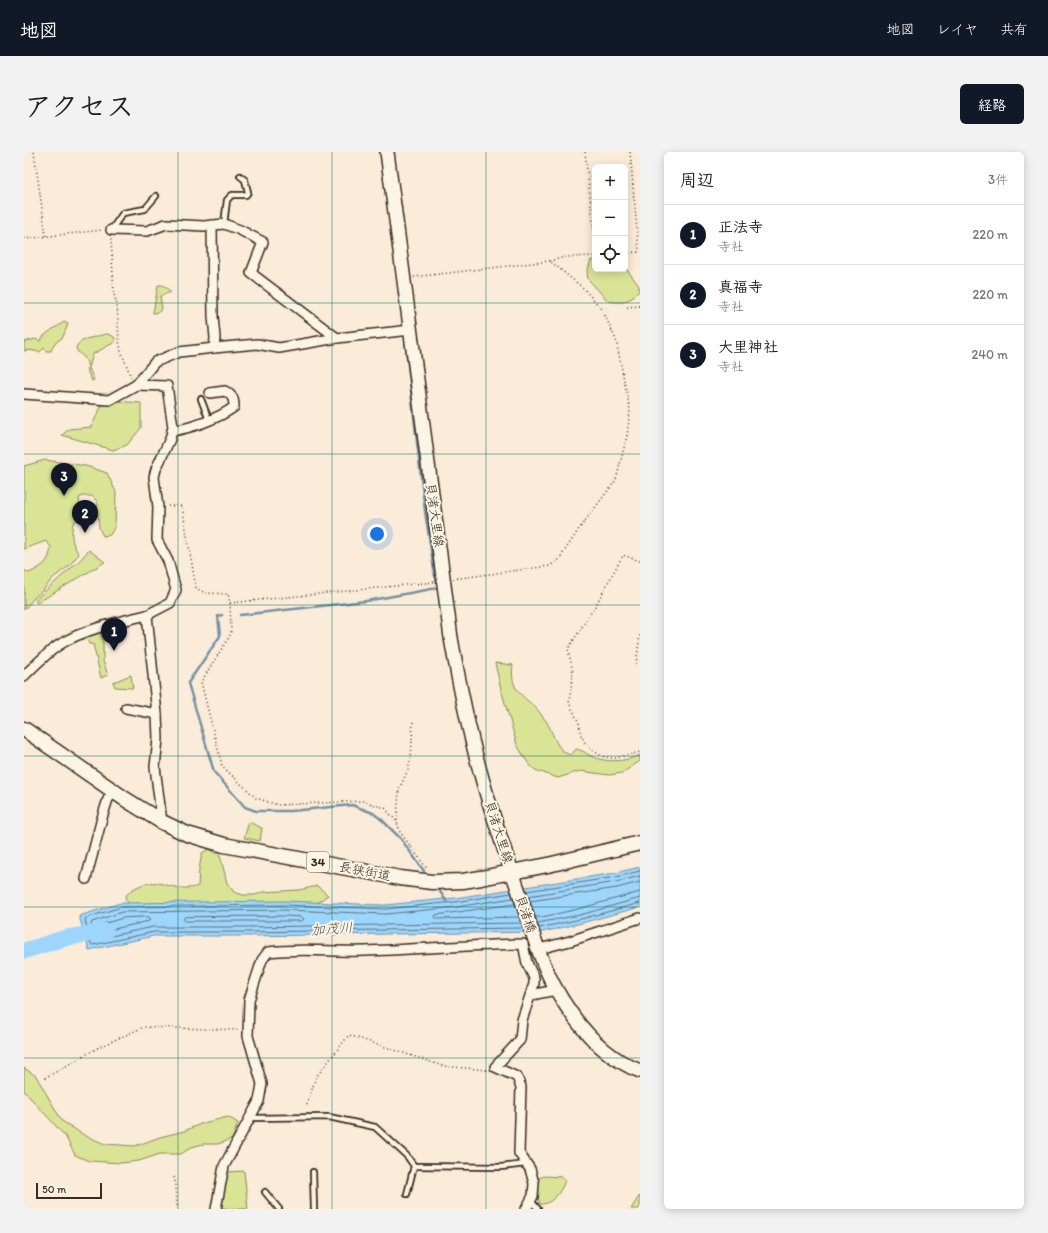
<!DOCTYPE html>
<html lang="ja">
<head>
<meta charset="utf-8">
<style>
	body { margin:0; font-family:Itim,"Klee One",sans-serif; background:#f2f2f2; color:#222 }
	.controls { position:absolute; right:12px; top:12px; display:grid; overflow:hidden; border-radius:6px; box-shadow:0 2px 10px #0003 }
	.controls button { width:36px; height:36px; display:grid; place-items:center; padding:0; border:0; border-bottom:1px solid #e0e0e0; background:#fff; color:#222; font:20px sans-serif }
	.scale { position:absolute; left:12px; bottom:10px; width:66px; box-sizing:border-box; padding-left:4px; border:2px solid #3b2a1e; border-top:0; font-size:11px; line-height:14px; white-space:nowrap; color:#3b2a1e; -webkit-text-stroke:3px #fcf5e5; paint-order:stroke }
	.you { position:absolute; left:353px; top:382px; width:14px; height:14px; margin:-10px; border:3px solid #fff; border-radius:50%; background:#1a73e8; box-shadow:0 0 0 6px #1a73e833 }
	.badge { display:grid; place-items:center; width:26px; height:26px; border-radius:50%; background:#111827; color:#fff; font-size:13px; font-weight:700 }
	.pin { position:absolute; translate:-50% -33px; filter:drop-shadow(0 1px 2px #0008) }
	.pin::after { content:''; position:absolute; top:21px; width:14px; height:12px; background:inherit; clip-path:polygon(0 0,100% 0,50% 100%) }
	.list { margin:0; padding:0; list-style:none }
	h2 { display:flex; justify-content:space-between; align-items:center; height:52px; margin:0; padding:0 16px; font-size:17px }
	h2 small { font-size:13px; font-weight:400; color:#767676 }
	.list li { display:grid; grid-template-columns:26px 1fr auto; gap:12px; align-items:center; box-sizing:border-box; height:60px; padding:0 16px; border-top:1px solid #e0e0e0 }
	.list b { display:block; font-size:15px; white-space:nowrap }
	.list p { margin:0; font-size:13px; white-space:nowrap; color:#767676 }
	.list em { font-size:13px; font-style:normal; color:#767676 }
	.icon { flex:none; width:22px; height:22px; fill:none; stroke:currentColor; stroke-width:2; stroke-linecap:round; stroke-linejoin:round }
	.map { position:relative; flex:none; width:616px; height:1057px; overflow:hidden; border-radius:6px }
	header { display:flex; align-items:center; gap:24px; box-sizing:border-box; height:56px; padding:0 20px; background:#111827; color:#fff }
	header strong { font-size:19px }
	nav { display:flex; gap:22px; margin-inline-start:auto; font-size:14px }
	.intro { display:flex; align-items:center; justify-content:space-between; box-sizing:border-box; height:96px; padding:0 24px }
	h1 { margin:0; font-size:28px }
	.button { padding:10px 18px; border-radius:6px; background:#111827; color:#fff; font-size:14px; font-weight:700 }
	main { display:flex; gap:24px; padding:0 24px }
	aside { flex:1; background:#fff; border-radius:6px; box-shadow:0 2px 10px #0003 }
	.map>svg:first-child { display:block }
</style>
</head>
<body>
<header>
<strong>地図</strong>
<nav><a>地図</a><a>レイヤ</a><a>共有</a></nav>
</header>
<div class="intro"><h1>アクセス</h1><a class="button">経路</a></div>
<main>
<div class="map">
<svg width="616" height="1057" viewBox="0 0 616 1057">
	<rect width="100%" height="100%" fill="#fbecd9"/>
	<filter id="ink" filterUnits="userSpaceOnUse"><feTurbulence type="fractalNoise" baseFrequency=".025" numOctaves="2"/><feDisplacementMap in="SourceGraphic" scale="8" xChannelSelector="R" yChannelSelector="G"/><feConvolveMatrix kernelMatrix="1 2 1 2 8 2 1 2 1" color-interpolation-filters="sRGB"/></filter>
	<g filter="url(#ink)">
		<g fill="#d9e497" stroke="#8a875a">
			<path d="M567 108H571V117H601V112V115L615 134V139L608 146 599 150H591L584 149 564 127 563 121Z"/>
			<path d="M134 133H139L147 140 136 144 138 157 133 161H129Z"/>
			<path d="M40 170 44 172 39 185 30 192 27 199H22L20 196 16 200 4 198 0 199V190L11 187 16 189C20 181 32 176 40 170Z"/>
			<path d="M82 182 87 183 91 186V190L69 202 65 216 70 228 68 229 64 221 63 211 60 205 53 199 52 195 58 188Z"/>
			<path d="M91 249 117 251V276L103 293 89 298 38 283 45 277 67 275 78 253Z"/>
			<path d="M21 308 62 314 83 321 92 340 91 374 86 383 79 384 75 376 73 349 68 344H59L55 346 57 364 49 371C47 384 47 391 55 402L45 414 29 426 19 438 8 448 0 458V418L5 421C19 414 25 411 27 395L22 389 0 397V314Z"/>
			<path d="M65 398 81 410 13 451 11 448 56 408Z"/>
			<path d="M75 479 79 488V509L84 523 77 526 69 492H65L61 483Z"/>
			<path d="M471 511 489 513C488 520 488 528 491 534 496 544 505 549 513 557 516 561 519 565 522 569 530 581 532 600 547 603L552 597C559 598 561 601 567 604 581 611 601 610 616 603V609L598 621 585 623 556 619 534 626 511 618 504 611 493 593 477 537Z"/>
			<path d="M107 523 109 536 91 535 89 530Z"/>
			<path d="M225 670 238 676 236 689 220 686Z"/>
			<path d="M185 697 196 703 203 731 210 740 219 743H231L239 740 275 738 293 734 304 743 289 754 110 763 101 745C107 736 122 729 134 731 144 733 154 737 165 736 168 736 171 735 174 734L175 717 178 701Z"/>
			<path d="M0 916 12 924 38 969 60 983 81 992 111 994 136 985 160 979 179 971 204 965 214 971 208 987 194 992H179L168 995 157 1002H136L115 1009 97 1011 65 1009 51 1003 41 984 0 939Z"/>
			<path d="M220 1019 224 1057 199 1056 196 1054 203 1020Z"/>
			<path d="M520 1024 538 1025 541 1029C537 1039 528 1053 516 1052L511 1036 513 1027Z"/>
			<path d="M616 1043V1057H607Z"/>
		</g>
		<path fill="#9dd6fd" stroke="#7691a4" d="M616 715V755L558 771 519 780 220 784H130L65 798 55 764 96 751 261 749 361 753 431 746 591 721Z"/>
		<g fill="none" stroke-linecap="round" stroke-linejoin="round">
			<g stroke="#626f77" stroke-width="1">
				<path d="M503 739 592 725 616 719"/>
				<path d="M487 741 431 750 362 757 261 753 97 755 62 766 61 768 67 792 69 793 130 780H220L499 776"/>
				<path d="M504 744 592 730 616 724"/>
				<path d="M489 746 432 755 362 762 261 758 98 760 68 770 67 772 71 786 73 787 129 775H220L497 771"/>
				<path d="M506 749 593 736 616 730"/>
				<path d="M491 752 412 763 411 765 413 767 495 765"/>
				<path d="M261 764 278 765 280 767 278 769H161L159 767 161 765Z"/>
				<path d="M125 765 127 767 125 769 77 780 75 779 74 776 75 773 99 766Z"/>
				<path d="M511 765H518L554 757 616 740"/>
				<path d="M513 771 556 763 616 746"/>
				<path d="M515 776 557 767 616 751"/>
			</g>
			<g stroke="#7691a4" stroke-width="2.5">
				<path d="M381 187 401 359 411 424"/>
				<path d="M198 463 194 464 196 484 164 531 190 620 221 655 232 659H267L328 653 349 661 358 668 377 687 400 719"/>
				<path d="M216 463 342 449 413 436"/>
				<path d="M414 736 422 749"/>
			</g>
			<path stroke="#9dd6fd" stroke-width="16" d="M0 799 41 786 82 779"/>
			<g stroke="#3b2a1e" stroke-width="8">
				<g id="lane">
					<path d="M200 72 203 48 208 43H222L224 40 221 28 216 24"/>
					<path d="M87 78 99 61 121 57 132 44"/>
					<path d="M177 247 185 268"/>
					<path d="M226 966 305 965 351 975 383 1004 390 1014 383 1042"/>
					<path d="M390 1014 477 1015 502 1012"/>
					<path d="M289 1020 290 1057"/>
					<path d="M241 1040 255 1057"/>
					<path d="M507 1049 514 1057"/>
				</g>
			</g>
			<g stroke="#3b2a1e" stroke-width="12">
				<g id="street">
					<path d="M87 78 123 79 142 72 180 74 200 72 216 78 239 90 227 121 313 186"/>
					<path d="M190 196 233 192 255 196 313 186 387 178"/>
					<path d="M0 242 85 248 112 233"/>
					<path d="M148 279C167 276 194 267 210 255 210 247 209 244 201 239L186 241"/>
					<path d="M0 524C10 514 23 501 35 493 57 478 97 469 123 463"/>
					<path d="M102 556 133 562"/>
					<path d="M138 670 131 615 134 587 133 562 123 463 146 451 152 438 144 409 133 388 134 355 130 325 132 317 146 287 149 275 143 234 112 233 131 210 155 200 190 196 191 186 189 164 188 73"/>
					<path d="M62 727 78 666 84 647 90 640"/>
					<path d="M515 797 546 789 616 766"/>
					<path d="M506 845 512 842 532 838"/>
					<path d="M192 1057 200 1014 235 949 238 932 224 884 225 848 238 808 244 800C277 796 309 800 341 799 394 797 447 793 499 792L503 811 510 826V832L498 868 496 888 471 915 493 925 497 935 495 1001 506 1017 510 1031 509 1044 502 1057"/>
				</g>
			</g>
			<g stroke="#3b2a1e" stroke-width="16">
				<path id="secondary" d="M363 0 427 486C435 531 444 576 456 619 467 660 481 700 495 740 506 772 516 810 533 839 552 872 579 905 616 919"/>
			</g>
			<g stroke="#3b2a1e" stroke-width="17">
				<path id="primary" d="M0 577 101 647 138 670 163 682 200 693 376 726 408 730 439 729 457 726 524 713 616 691"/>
			</g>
			<g stroke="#3b2a1e" stroke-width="1.5" stroke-dasharray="1 3" stroke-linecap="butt">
				<path d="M10 0 22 84"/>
				<path d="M561 0 571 89"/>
				<path d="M606 0 615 100"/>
				<path d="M0 87 78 78"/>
				<path d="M87 87 90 142 93 153 95 189 97 199 107 225"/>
				<path d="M601 101 616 100"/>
				<path d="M390 125 526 109 542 105 571 104"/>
				<path d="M603 155 616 154"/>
				<path d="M144 354H158L172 436 181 441 204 442 206 451 207 482 177 530 198 614 232 646 254 653 339 649 361 656 373 670"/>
				<path d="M616 409 599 403 573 451 544 497 549 521 545 551 555 571 557 583 561 591 569 599 580 605 592 606 616 600"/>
				<path d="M429 427 525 414 534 409 555 377 592 328 603 284 606 258 592 188 578 157 558 135 526 109"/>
				<path d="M206 451 410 430"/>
				<path d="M612 512 616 482"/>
				<path d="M389 570 387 605 384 618 375 637 373 670 376 680 404 718"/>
				<path d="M21 926 77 894 120 875 216 878"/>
				<path d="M283 953 292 925 325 883 419 914 463 918"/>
				<path d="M150 1025 152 1033 153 1057"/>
			</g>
			<use href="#lane" stroke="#fcf5e5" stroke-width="4.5"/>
			<use href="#street" stroke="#fcf5e5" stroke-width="9"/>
			<use href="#secondary" stroke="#fcf5e5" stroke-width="13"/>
			<use href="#primary" stroke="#fcf5e5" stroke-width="14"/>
		</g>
	</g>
	<path fill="none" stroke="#0f766e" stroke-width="1" stroke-opacity="0.55" d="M154 0V1057M308 0V1057M462 0V1057M0 151H616M0 302H616M0 453H616M0 604H616M0 755H616M0 906H616"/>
	<g text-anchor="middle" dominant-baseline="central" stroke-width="4" stroke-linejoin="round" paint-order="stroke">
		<rect fill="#fcf5e5" stroke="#75675a" stroke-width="1" x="283" y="700" width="22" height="20" rx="3"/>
		<g font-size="12" font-weight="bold" fill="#3b2a1e">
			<text x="294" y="710">34</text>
		</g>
		<g font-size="13" fill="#3b2a1e" stroke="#fcf5e5">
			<text transform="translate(411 363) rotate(82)">貝渚大里線</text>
			<text transform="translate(475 680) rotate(72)">貝渚大里線</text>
			<text transform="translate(341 719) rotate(11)">長狭街道</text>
			<text transform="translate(502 762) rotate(71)">貝渚橋</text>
		</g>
		<g font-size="14" font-style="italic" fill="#545556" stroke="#fcf5e5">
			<text transform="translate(308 777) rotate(-4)">加茂川</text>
		</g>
	</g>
</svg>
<div class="controls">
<button>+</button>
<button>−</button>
<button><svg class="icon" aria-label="locate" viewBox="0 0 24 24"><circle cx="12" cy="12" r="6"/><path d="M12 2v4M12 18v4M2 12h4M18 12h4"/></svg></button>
</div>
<div class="scale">50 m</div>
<div class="you"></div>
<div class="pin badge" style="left:90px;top:499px">1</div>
<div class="pin badge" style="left:61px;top:381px">2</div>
<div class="pin badge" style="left:40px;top:344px">3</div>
</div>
<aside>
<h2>周辺<small>3件</small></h2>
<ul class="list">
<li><span class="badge">1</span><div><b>正法寺</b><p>寺社</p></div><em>220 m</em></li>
<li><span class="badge">2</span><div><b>真福寺</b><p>寺社</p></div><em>220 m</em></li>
<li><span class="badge">3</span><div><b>大里神社</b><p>寺社</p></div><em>240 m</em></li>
</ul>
</aside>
</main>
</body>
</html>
